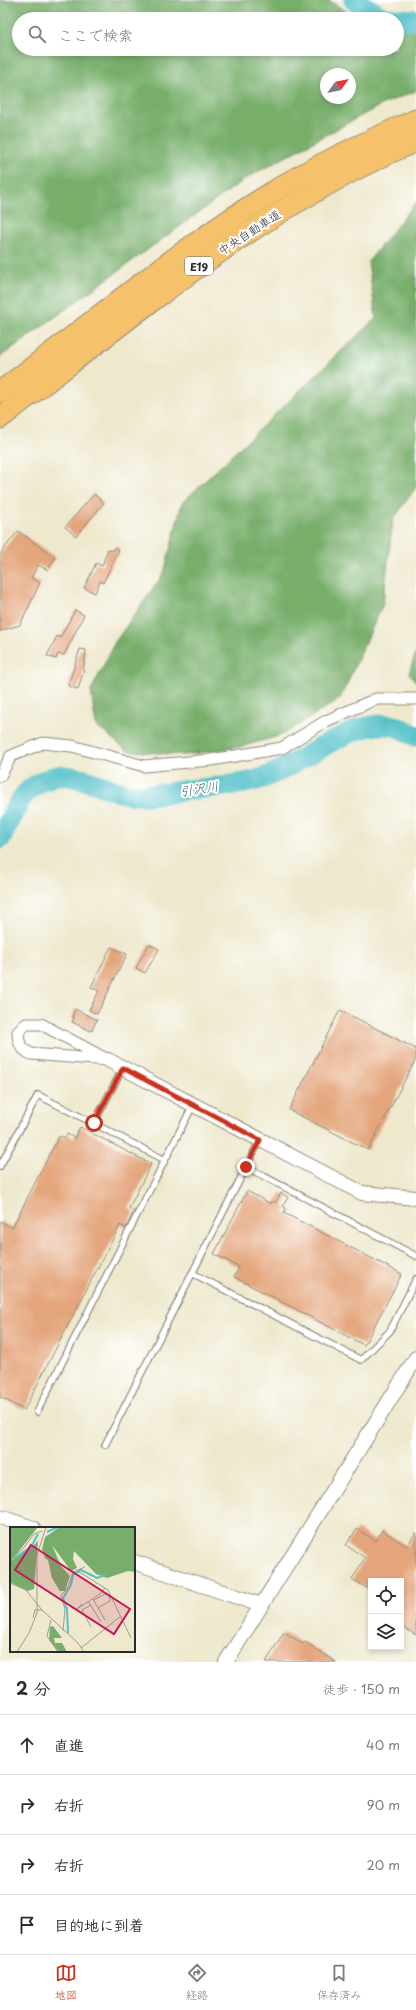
<!DOCTYPE html>
<html lang="ja">
<head>
<meta charset="utf-8">
<style>
	body { margin:0; font-family:"Playpen Sans","Klee One",sans-serif; background:#f2f2f3; color:#2b2b33 }
	.controls { position:absolute; right:12px; bottom:12px; display:grid; overflow:hidden; border-radius:0px; box-shadow:0 2px 6px #0003 }
	.controls button { width:36px; height:36px; display:grid; place-items:center; padding:0; border:0; border-bottom:1px solid #e1e1e2; background:#fff; color:#2b2b33; font:20px sans-serif }
	.compass { position:absolute; left:320px; top:68px; width:36px; height:36px; border-radius:50%; background:#fff; box-shadow:0 2px 6px #0003; rotate:57deg }
	.stop { position:absolute; width:12px; height:12px; margin:-9px; border:3px solid #c8321e; border-radius:50%; background:#fff }
	.stop.end { background:#c8321e; border-color:#fff; box-shadow:0 1px 4px #0008 }
	.list { margin:0; padding:0; list-style:none }
	h2 { display:flex; justify-content:space-between; align-items:center; height:52px; margin:0; padding:0 16px; font-size:17px }
	h2 small { font-size:13px; font-weight:400; color:#7c7c81 }
	.list li { display:grid; grid-template-columns:26px 1fr auto; gap:12px; align-items:center; box-sizing:border-box; height:60px; padding:0 16px; border-top:1px solid #e1e1e2 }
	.list b { display:block; font-size:15px; white-space:nowrap }
	.list em { font-size:13px; font-style:normal; color:#7c7c81 }
	.icon { flex:none; width:22px; height:22px; fill:none; stroke:currentColor; stroke-width:2; stroke-linecap:round; stroke-linejoin:round }
	.map { position:relative; flex:none; width:416px; height:1662px; overflow:hidden }
	.search { position:absolute; background:#fff; box-shadow:0 2px 6px #0003; left:12px; right:12px; top:12px; height:44px; display:flex; align-items:center; gap:10px; box-sizing:border-box; padding:0 14px; border-radius:22px; color:#7c7c81; font-size:15px }
	.sheet { height:292px; background:#fff }
	nav { display:flex; justify-content:space-around; align-items:center; box-sizing:border-box; height:56px; border-top:1px solid #e1e1e2; background:#fff; font-size:11px; color:#7c7c81 }
	nav a { display:grid; justify-items:center; gap:2px }
	nav .on { color:#c8321e }
	.map>svg:first-child { display:block }
</style>
</head>
<body>
<div class="map">
<svg width="416" height="1662" viewBox="0 0 416 1662">
	<rect width="100%" height="100%" fill="#fff"/>
	<filter id="ink" filterUnits="userSpaceOnUse"><feTurbulence type="fractalNoise" baseFrequency=".025" numOctaves="2"/><feDisplacementMap in="SourceGraphic" scale="8" xChannelSelector="R" yChannelSelector="G"/><feConvolveMatrix kernelMatrix="1 2 1 2 8 2 1 2 1" color-interpolation-filters="sRGB"/></filter>
	<filter id="wash" filterUnits="userSpaceOnUse"><feTurbulence type="fractalNoise" baseFrequency=".012" numOctaves="4" result="noise"/><feDisplacementMap in="SourceGraphic" scale="16" xChannelSelector="R" yChannelSelector="G"/><feGaussianBlur stdDeviation="0.9" result="paint"/><feColorMatrix in="noise" values="0 0 0 0 0 0 0 0 0 0 0 0 0 0 0 0 0 1.4 0 .05"/><feComposite in="paint" operator="in"/></filter>
	<g filter="url(#wash)">
		<rect width="100%" height="100%" fill="#eee8cc"/>
		<g fill="#77ae6b" stroke="#516c4b" fill-rule="evenodd">
			<path d="M0 0H328L359 19H19V49H397V28L416 27V91L383 104 245 179 0 357ZM326 74H350V98H326Z"/>
			<path d="M416 202V487L393 520 383 604 340 699 282 735 240 747 185 755 128 751 96 726 91 691 115 642 164 573 182 503 376 318 368 262Z"/>
			<path d="M416 652V682L409 673Z"/>
		</g>
		<g fill="none" stroke-linecap="round" stroke-linejoin="round">
			<g stroke="#54c1c9" stroke-width="21">
				<path d="M354 0 384 18 393 19"/>
				<path d="M397 19 416 20"/>
				<path d="M0 839C17 809 17 790 53 777 71 771 105 788 123 793 144 798 166 793 187 790 208 788 231 786 253 781 296 771 351 716 394 726 401 727 409 733 416 736"/>
			</g>
		</g>
		<g id="blocks">
			<g fill="#e4a57b">
				<path d="M94 494 104 503 76 536 65 527Z"/>
				<path d="M18 531 55 557 48 570 38 565 31 578 40 583 20 625 0 631V554Z"/>
				<path d="M115 547 119 550 103 583 100 581 95 593 84 588 96 563 102 566 108 549 112 551Z"/>
				<path d="M75 610 84 615 64 655 58 654 56 659 47 656 57 636 60 638Z"/>
				<path d="M80 649 86 650 83 673 78 689 68 686Z"/>
				<path d="M149 944 159 949 145 973 136 968Z"/>
				<path d="M111 947 127 954 97 1014 89 1010 99 991 91 987Z"/>
				<path d="M75 1009 97 1020 91 1031 72 1022 74 1018 72 1017Z"/>
				<path d="M340 1010 416 1049V1059L368 1150 289 1110Z"/>
				<path d="M80 1127 151 1164 129 1208 134 1211 126 1228 120 1225 24 1410 0 1397V1221L12 1228 58 1138 60 1136 65 1138 67 1134 74 1138Z"/>
				<path d="M247 1191 271 1204 272 1201 275 1203 281 1193 288 1197 283 1206 286 1208 284 1213 402 1274 364 1345 234 1277 239 1267 214 1254Z"/>
				<path d="M357 1529 376 1541 382 1530 407 1546 416 1532V1635L401 1626V1581H371V1591L352 1579 365 1558 346 1545Z"/>
				<path d="M284 1632 303 1644 305 1642 336 1662H266Z"/>
			</g>
		</g>
	</g>
	<g filter="url(#ink)">
		<use href="#blocks" fill-opacity="0" stroke="#8c8a7c" stroke-width="1"/>
		<g fill="none" stroke-linecap="round" stroke-linejoin="round">
			<g stroke="#8c8a7c" stroke-width="8">
				<g id="service">
					<path d="M94 1123 123 1068"/>
					<path d="M0 1166 38 1095 165 1160"/>
					<path d="M246 1167 416 1256"/>
					<path d="M192 1273 361 1360 390 1331 416 1279"/>
					<path d="M37 1412 193 1105"/>
					<path d="M105 1445 260 1140"/>
				</g>
			</g>
			<g stroke="#8c8a7c" stroke-width="13">
				<g id="minor">
					<path d="M0 776 11 756 43 743 72 746 144 766 211 760 282 748 326 721 376 699H416"/>
					<path d="M26 1024H41L108 1060 31 1054C21 1049 18 1043 18 1032Z"/>
				</g>
			</g>
			<g stroke="#8c8a7c" stroke-width="16">
				<g id="tertiary">
					<path d="M108 1060 362 1193 416 1198"/>
					<path d="M0 1517 33 1528"/>
					<path d="M134 1562 261 1605"/>
					<path d="M226 1662 416 1358"/>
				</g>
			</g>
			<g stroke="#8c8a7c" stroke-width="23">
				<g id="motorway">
					<path d="M0 392C93 323 181 247 281 187 324 161 370 140 416 120"/>
					<path d="M0 418C133 316 260 207 416 141"/>
				</g>
			</g>
			<use href="#service" stroke="#fff" stroke-width="5.5"/>
			<use href="#minor" stroke="#fff" stroke-width="11"/>
			<use href="#tertiary" stroke="#fff" stroke-width="14"/>
			<use href="#motorway" stroke="#f5c16b" stroke-width="21"/>
		</g>
	</g>
	<g fill="none" stroke-linecap="round" stroke-linejoin="round" filter="url(#ink)">
		<path stroke="#c8321e" stroke-width="5" d="M94 1123 123 1068 260 1140 246 1167"/>
	</g>
	<g text-anchor="middle" dominant-baseline="central" stroke-width="4" stroke-linejoin="round" paint-order="stroke">
		<rect fill="#fff" stroke="#6b6b6b" stroke-width="1" x="185" y="257" width="28" height="18" rx="3"/>
		<g font-size="11" font-weight="bold" fill="#2b2b2b">
			<text x="199" y="266">E19</text>
		</g>
		<g font-size="12" fill="#2b2b2b" stroke="#fff">
			<text transform="translate(249 232) rotate(-33)">中央自動車道</text>
		</g>
		<g font-size="13" font-style="italic" fill="#396062" stroke="#fff">
			<text transform="translate(199 788) rotate(-8)">引沢川</text>
		</g>
	</g>
	<g transform="translate(10 1527)">
		<rect width="125" height="125" fill="#eee8cc"/>
		<path d="M0 0H28L2 33 21 21 28 14 24 62 17 64 0 55ZM50 0H125V45L118 44 97 51 86 47 64 24 63 32 67 41 61 44 42 18 51 39 60 49 55 64H50L42 51 38 33 35 31 32 22 35 10ZM43 99 52 111H44L45 116H52L57 125H49L39 113 40 100Z" fill="#77ae6b"/>
		<path fill="none" stroke="#54c1c9" stroke-width="2" d="M37 5 48 0M4 31 21 20 28 7M58 106 57 82 53 71 61 58 63 48 71 43 87 51 96 48"/>
		<path fill="none" stroke="#a09c8c" stroke-width="1" d="M0 32 12 23 24 7 32 4M66 43 98 63 121 111M0 56 16 63 32 83 68 116 74 125M83 72 95 93M84 73 97 66 100 71V74L88 81M78 74 91 95M72 77 67 82 90 67 95 61M81 78 72 83 81 100M23 91 25 83H32M41 93 37 109 48 125M53 104 55 82 51 69 58 60 63 45 75 40M71 121 111 89M7 125 19 106 27 86V28L36 0"/>
		<path fill="#c2185b" fill-opacity="0.15" stroke="#c2185b" stroke-width="2" d="M21 18 120 82 104 107 5 43Z"/>
		<rect width="125" height="125" fill="none" stroke="#2b2b2b" stroke-width="2"/>
	</g>
</svg>
<div class="controls">
<button><svg class="icon" aria-label="locate" viewBox="0 0 24 24"><circle cx="12" cy="12" r="6"/><path d="M12 2v4M12 18v4M2 12h4M18 12h4"/></svg></button>
<button><svg class="icon" aria-label="layers" viewBox="0 0 24 24"><path d="M12 4l9 5-9 5-9-5zM3 14l9 5 9-5"/></svg></button>
</div>
<svg class="compass" viewBox="-18 -18 36 36"><path d="M0-13l5 13h-10z" fill="#e53935"/><path d="M0 13l5-13h-10z" fill="#7c7c81"/></svg>
<div class="stop" style="left:94px;top:1123px"></div>
<div class="stop end" style="left:246px;top:1167px"></div>
<div class="search"><svg class="icon" aria-label="search" viewBox="0 0 24 24"><circle cx="10" cy="10" r="6"/><path d="M15 15l6 6"/></svg>ここで検索</div>
</div>
<section class="sheet">
<h2>2 分<small>徒歩 · 150 m</small></h2>
<ul class="list">
<li><svg class="icon" aria-label="ahead" viewBox="0 0 24 24"><path d="M12 20V5M6 11l6-6 6 6"/></svg><div><b>直進</b></div><em>40 m</em></li>
<li><svg class="icon" aria-label="right" viewBox="0 0 24 24"><path d="M7 20v-9h11M14 6l5 5-5 5"/></svg><div><b>右折</b></div><em>90 m</em></li>
<li><svg class="icon" aria-label="right" viewBox="0 0 24 24"><path d="M7 20v-9h11M14 6l5 5-5 5"/></svg><div><b>右折</b></div><em>20 m</em></li>
<li><svg class="icon" aria-label="arrive" viewBox="0 0 24 24"><path d="M6 21V4h12l-3 4 3 4H6"/></svg><div><b>目的地に到着</b></div></li>
</ul>
</section>
<nav>
<a class="on"><svg class="icon" aria-label="map" viewBox="0 0 24 24"><path d="M3 6l6-2 6 2 6-2v14l-6 2-6-2-6 2zM9 4v14M15 6v14"/></svg>地図</a>
<a><svg class="icon" aria-label="directions" viewBox="0 0 24 24"><path d="M12 3l9 9-9 9-9-9zM9 14v-3h6M13 9l2 2-2 2"/></svg>経路</a>
<a><svg class="icon" aria-label="saved" viewBox="0 0 24 24"><path d="M7 4h10v16l-5-4-5 4z"/></svg>保存済み</a>
</nav>
</body>
</html>
